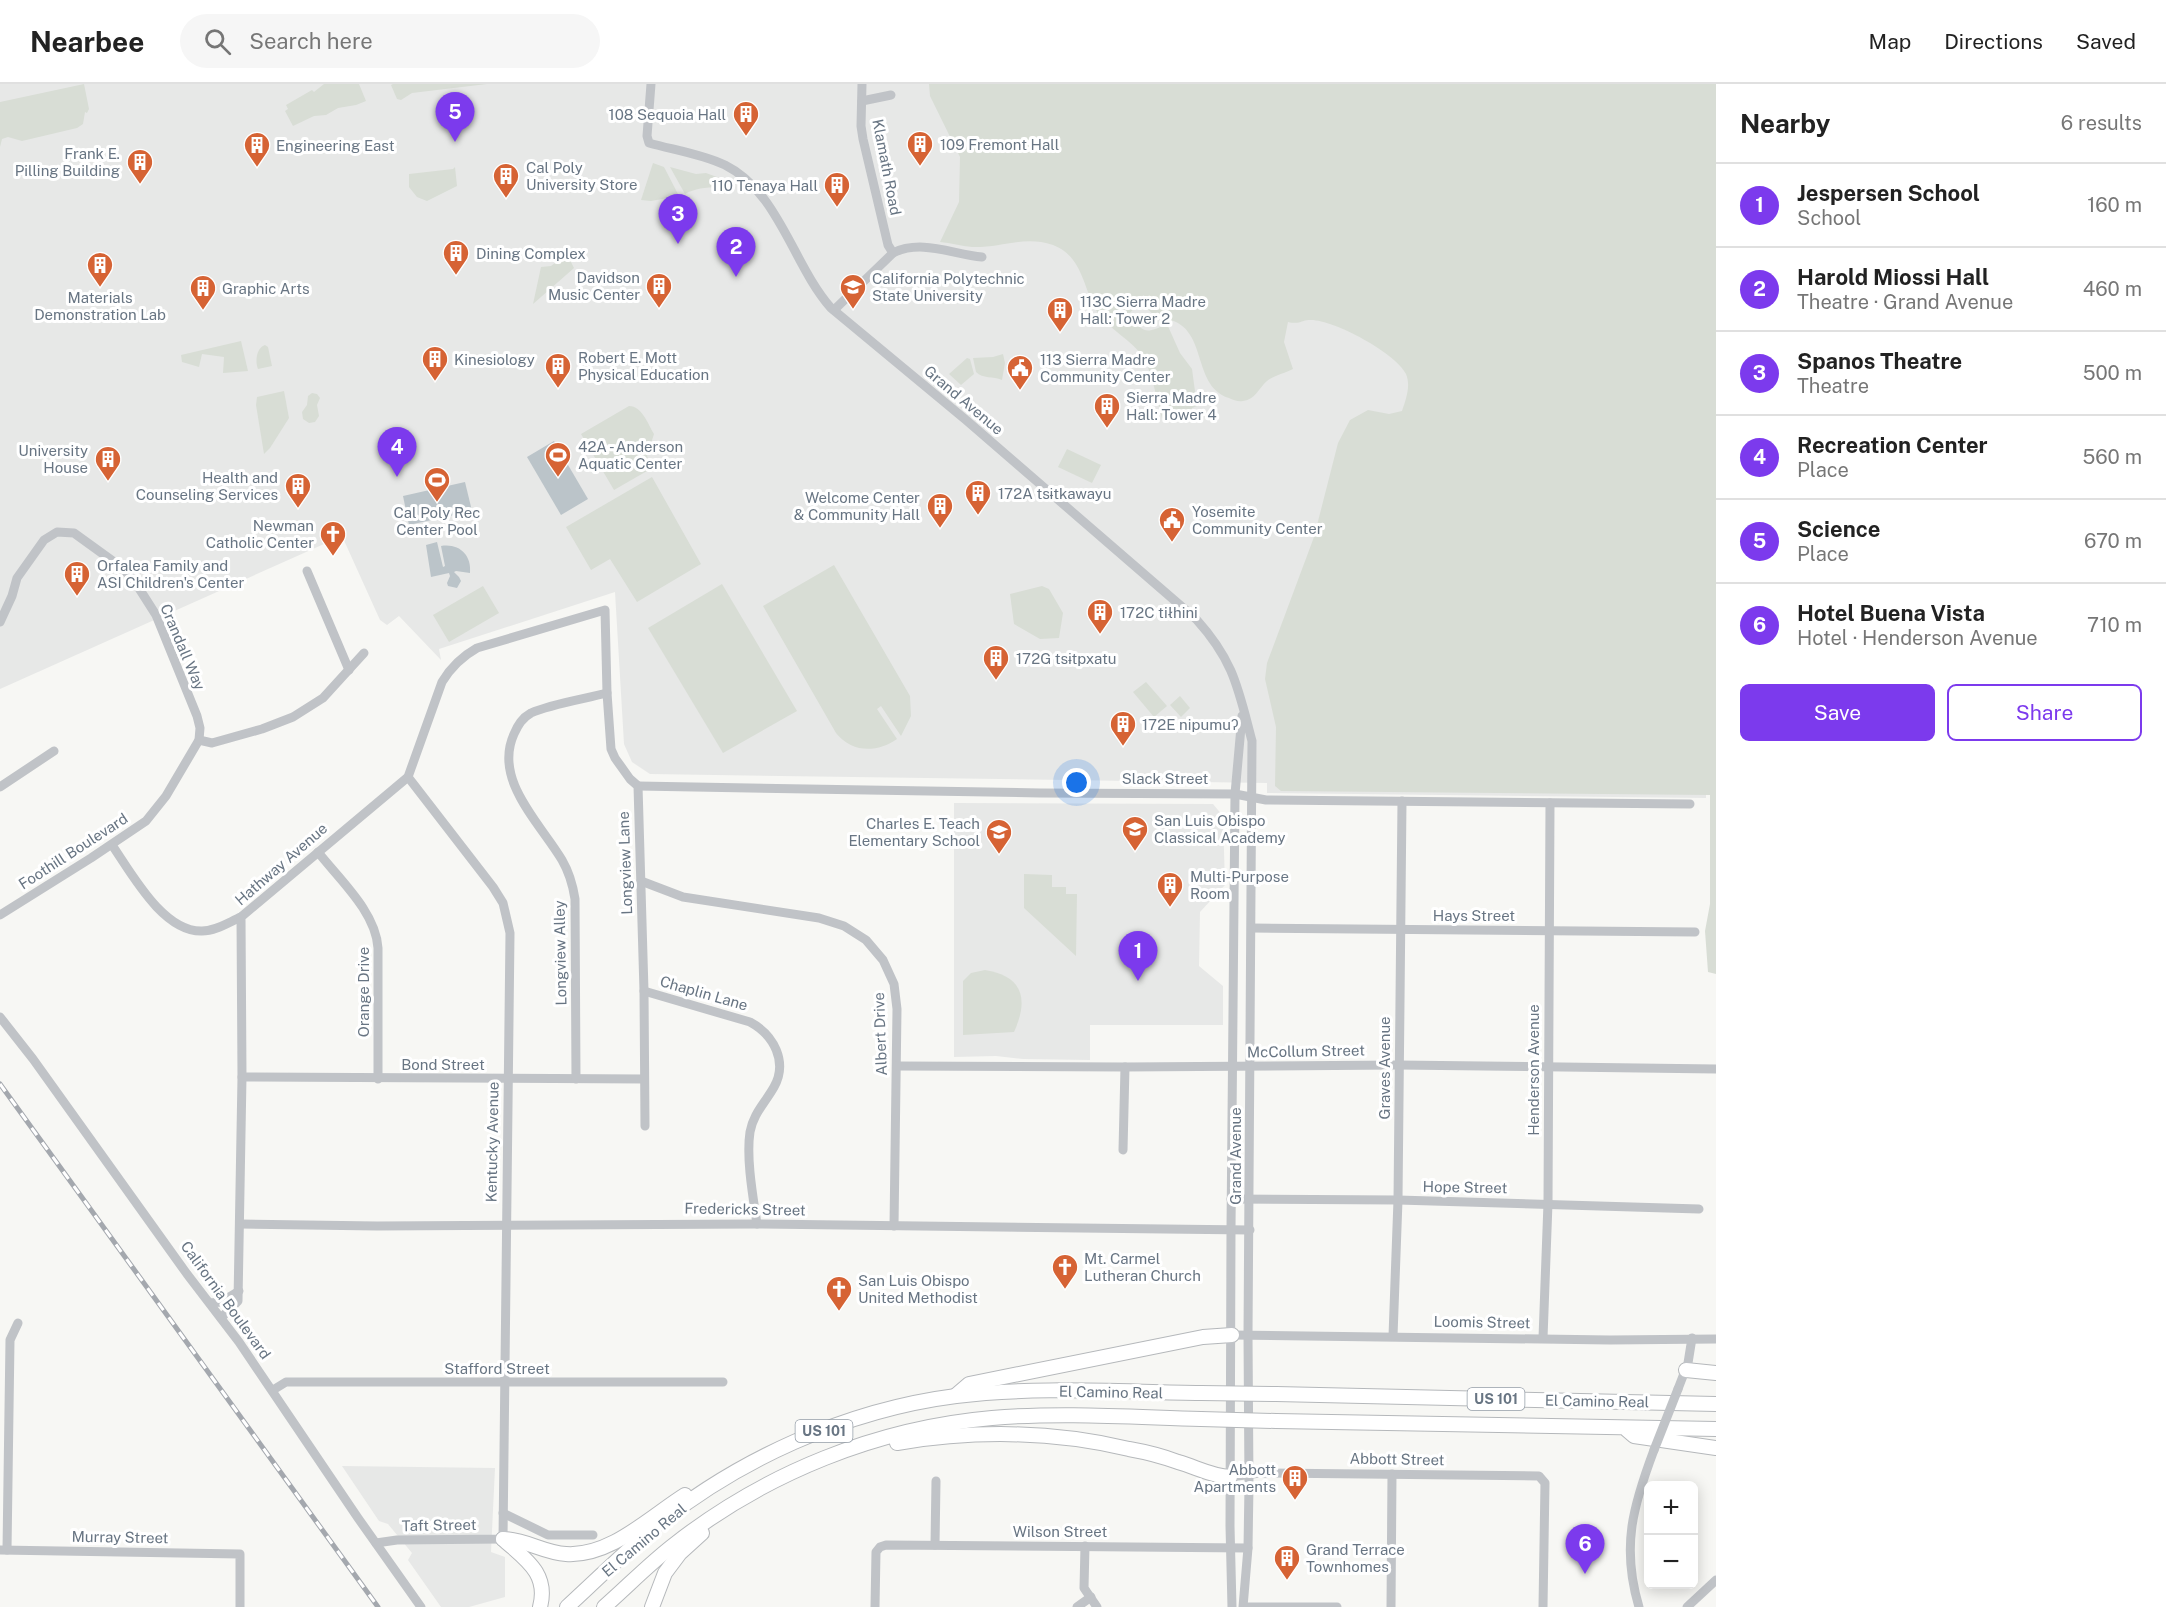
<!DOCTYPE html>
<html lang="en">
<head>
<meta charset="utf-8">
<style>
	body { margin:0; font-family:"Public Sans",sans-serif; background:#f6f6f6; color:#222 }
	.controls { position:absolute; right:18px; bottom:18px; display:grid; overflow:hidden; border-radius:9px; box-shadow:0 3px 15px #0003 }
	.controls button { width:54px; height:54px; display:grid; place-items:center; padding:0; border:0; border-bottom:2px solid #e0e0e0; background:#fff; color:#222; font:30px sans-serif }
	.you { position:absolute; left:1077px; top:699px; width:21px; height:21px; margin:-15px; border:4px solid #fff; border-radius:50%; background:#1a73e8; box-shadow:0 0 0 9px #1a73e833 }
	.badge { display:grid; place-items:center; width:39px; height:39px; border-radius:50%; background:#7c3aed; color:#fff; font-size:20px; font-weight:700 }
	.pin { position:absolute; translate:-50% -50px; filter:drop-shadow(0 2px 3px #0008) }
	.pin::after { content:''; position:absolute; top:32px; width:21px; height:18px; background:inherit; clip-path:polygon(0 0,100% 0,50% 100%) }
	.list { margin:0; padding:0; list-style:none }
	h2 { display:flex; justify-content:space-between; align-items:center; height:78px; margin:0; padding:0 24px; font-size:26px }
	h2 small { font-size:20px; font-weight:400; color:#767676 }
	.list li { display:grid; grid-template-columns:39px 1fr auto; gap:18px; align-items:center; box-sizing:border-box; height:84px; padding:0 24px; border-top:2px solid #e0e0e0 }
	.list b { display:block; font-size:22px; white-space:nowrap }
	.list p { margin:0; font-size:20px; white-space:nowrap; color:#767676 }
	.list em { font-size:20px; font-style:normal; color:#767676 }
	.actions { display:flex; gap:12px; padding:18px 24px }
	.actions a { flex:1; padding:14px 0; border:2px solid #7c3aed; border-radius:9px; text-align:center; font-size:21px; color:#7c3aed }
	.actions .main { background:#7c3aed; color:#fff }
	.icon { flex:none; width:33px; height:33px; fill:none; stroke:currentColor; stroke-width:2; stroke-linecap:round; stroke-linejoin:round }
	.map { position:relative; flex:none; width:1716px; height:1523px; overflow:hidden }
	header { display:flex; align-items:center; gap:36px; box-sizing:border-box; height:84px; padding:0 30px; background:#fff; border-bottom:2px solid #e0e0e0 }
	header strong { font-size:28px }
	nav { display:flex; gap:33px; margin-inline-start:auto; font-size:21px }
	.search { width:420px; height:54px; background:#f6f6f6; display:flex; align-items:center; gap:15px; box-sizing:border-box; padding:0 21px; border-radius:33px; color:#767676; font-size:22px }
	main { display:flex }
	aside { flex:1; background:#fff }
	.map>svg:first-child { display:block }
</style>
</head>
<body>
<header>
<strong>Nearbee</strong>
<div class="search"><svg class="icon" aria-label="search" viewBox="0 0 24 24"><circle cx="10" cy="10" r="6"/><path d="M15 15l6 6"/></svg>Search here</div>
<nav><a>Map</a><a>Directions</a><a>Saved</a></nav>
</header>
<main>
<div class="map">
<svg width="1716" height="1523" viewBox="0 0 1716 1523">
	<rect width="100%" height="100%" fill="#f7f7f4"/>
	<g fill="#e7e8e7">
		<path d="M0 0H1706V714L1267 709V699L650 690 632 678 624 660 615 508 439 565 441 576 399 532 387 541 380 536 342 452 0 605Z"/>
		<path d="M954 719 1213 720 1223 732 1225 801 1200 828 1199 882 1223 902V941H1090V976L1023 975 996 972 954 973Z"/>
		<path d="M342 1382 495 1384 491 1468 505 1473V1513L469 1523H441L408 1476 412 1469 388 1440 379 1437Z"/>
	</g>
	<g fill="#d8ddd5">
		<path d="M84 0 89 25 87 29 85 28 83 40 77 44 22 57 8 53 2 55 0 63V18Z"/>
		<path d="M324 0H359L366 17 356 21 338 24 326 31 314 32 293 42 285 27 288 25 286 21 312 6 314 8Z"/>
		<path d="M393 0H487L412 9 401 16 397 15 391 1Z"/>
		<path d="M929 0H1716V890L1708 888 1705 847 1710 820V711L1281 707 1275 702 1276 643 1265 595 1267 579 1314 453 1338 359 1350 336 1368 326 1389 330 1402 327C1406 315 1411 302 1406 290 1396 269 1334 236 1311 236 1301 235 1302 241 1288 238L1284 258 1293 285C1285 289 1273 292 1267 297 1258 305 1256 315 1243 317 1239 318 1233 316 1229 314 1188 301 1212 235 1157 234L1140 218 1128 231C1144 248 1144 251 1167 240L1180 269 1192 285 1197 322 1192 324 1190 331C1181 337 1172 340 1162 334 1157 317 1154 298 1147 281 1138 257 1107 247 1095 224 1083 202 1082 172 1053 161 1024 151 1002 164 972 163 961 162 951 159 940 158L959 118 960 73 930 12Z"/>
		<path d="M653 79 664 83 679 112 651 117 641 116Z"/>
		<path d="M455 83 457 102 427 117 417 113 409 103V90L453 85Z"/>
		<path d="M670 83 696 90 706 89 717 93 735 104C718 103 699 102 685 110Z"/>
		<path d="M563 173 570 176 574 184 533 220 541 183 551 182Z"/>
		<path d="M241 257 248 287 223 289 224 273 202 270 199 283 182 278 181 271Z"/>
		<path d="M265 261 268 263 272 282 258 285C255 278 256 264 265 261Z"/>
		<path d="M1003 270 1005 279 1002 296C993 292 983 295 976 288L973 274 993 273Z"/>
		<path d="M967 274 970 275 974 290 961 301 949 290Z"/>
		<path d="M284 307 289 334 270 364 264 370 256 321 257 313Z"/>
		<path d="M312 309 317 310 320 314 317 321 319 332 315 338 309 339 303 335 302 328 307 321 308 312Z"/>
		<path d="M629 322C642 322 648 340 654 350L647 372 651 382 647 387 614 406 581 350Z"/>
		<path d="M1067 365 1101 381 1092 399 1058 383Z"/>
		<path d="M652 393 701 480 637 518 610 475 591 486 566 443Z"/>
		<path d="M834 481 910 612 911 632 901 652 881 622 877 625 897 655C877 669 852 669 836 649L763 522Z"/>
		<path d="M722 500 797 627 723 669 648 544Z"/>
		<path d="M483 502 499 529 449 558 433 531Z"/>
		<path d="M1042 502 1049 505 1063 529 1059 554 1040 555 1014 540 1010 510Z"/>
		<path d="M1146 598 1167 622 1154 633 1133 608Z"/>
		<path d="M1180 612 1190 624 1181 633 1170 621Z"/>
		<path d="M1024 790 1052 791V803H1066V810H1077L1076 872 1024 824Z"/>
		<path d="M985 886C1023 892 1029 915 1014 948L963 951V897L971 889Z"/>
	</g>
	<g fill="#bbc4c9">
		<path d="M554 357 588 415 561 431 527 373Z"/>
		<path d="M465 398 472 427 409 441 403 412Z"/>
		<path d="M437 458 443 483 445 482 441 462C459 459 472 471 470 489L456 487 454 488 459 493 461 497 457 504 448 502 447 499 450 492 449 489 431 493 426 461Z"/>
	</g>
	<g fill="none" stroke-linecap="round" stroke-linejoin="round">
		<g stroke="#b5b8bb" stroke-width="16">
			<g id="highway">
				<path d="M1686 1286 1716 1289"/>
				<path d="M1276 1310 1716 1320"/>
				<path d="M955 1312 969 1300 1203 1253 1232 1251"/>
				<path d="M1276 1337 1716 1345"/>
				<path d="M1627 1346 1634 1352 1716 1364"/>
				<path d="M897 1359C974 1346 1053 1347 1129 1365 1146 1368 1162 1372 1178 1378 1196 1383 1211 1392 1230 1393"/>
				<path d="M503 1455C525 1455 544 1469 566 1470 610 1473 650 1433 685 1411"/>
				<path d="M503 1455C525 1475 549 1489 540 1523"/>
				<path d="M567 1523C595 1497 622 1471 651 1446 736 1376 846 1326 956 1312 1037 1302 1120 1308 1201 1309"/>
				<path d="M604 1523C628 1502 650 1479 675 1460 766 1389 877 1344 992 1334 1061 1328 1131 1333 1201 1335"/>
				<path d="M652 1523 665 1489 680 1469 702 1449"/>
			</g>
		</g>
		<g stroke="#c0c3c7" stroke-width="9">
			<path d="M651 0 647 52 649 59C674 66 701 70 725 81 779 108 793 181 831 224L966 336 1196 535C1234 577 1238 604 1252 657L1248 1251 1249 1402 1248 1464 1243 1523"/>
			<path d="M862 0 861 42 863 55 888 161 893 169"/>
			<path d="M862 17 891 11"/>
			<path d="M834 226 893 169C921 155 952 170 982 173"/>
			<path d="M307 487 349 586"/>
			<path d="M0 538 12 512 17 494 44 456 57 448 74 449 121 483 135 498 156 531 197 632 200 644 199 656 166 712 146 737 91 774 0 831"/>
			<path d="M199 656 212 659 262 645 293 633 323 614 364 569"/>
			<path d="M638 702 1040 709 1235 710 1266 716 1690 720"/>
			<path d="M0 703 54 667"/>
			<path d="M112 761C132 790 163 848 202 847 216 847 229 838 241 833"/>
			<path d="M318 768C339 795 376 828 378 864V995"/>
			<path d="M641 797 683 813 819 834 844 842 866 856 883 876 894 900 897 925 894 1142"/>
			<path d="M1252 844 1695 848"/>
			<path d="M644 907 750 938C774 951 788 978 774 1003 765 1019 753 1030 750 1048 746 1074 753 1113 757 1140"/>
			<path d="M0 933 33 975 187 1190 239 1258 358 1434 421 1523"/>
			<path d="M897 982 1125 983 1398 981 1716 985"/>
			<path d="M242 993 644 995"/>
			<path d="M576 995 575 815C573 802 569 788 562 776 540 739 493 696 514 650 518 641 522 634 531 629 551 620 584 615 607 609"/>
			<path d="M1123 1066 1125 983"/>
			<path d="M1231 1115 1398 1116 1699 1125"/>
			<path d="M240 1140 377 1142 757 1140 1250 1146"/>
			<path d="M210 1219 221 1218 239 1207"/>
			<path d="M221 1234 238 1217 242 993 241 833 408 693 442 598C451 583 461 573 477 564L605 526 607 609 611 665 615 674 630 695 638 702 644 907 645 1042"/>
			<path d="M1232 1251 1610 1256 1716 1255"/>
			<path d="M1393 1252 1398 1116 1402 717"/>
			<path d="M1543 1254 1548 1119 1550 719"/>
			<path d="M1678 1305 1688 1279 1692 1254"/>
			<path d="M273 1306 286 1298H723"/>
			<path d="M1230 1393 1260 1389 1539 1392 1545 1399 1543 1523"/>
			<path d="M503 1429 548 1451H593"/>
			<path d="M376 1459 397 1456 503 1455 510 849 503 819 493 803 408 693"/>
			<path d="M935 1461 936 1397"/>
			<path d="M1085 1462 1084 1504 1097 1523"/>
			<path d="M0 1466 240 1470V1523"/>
			<path d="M7 1466 10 1256 18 1239"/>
			<path d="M875 1523 876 1468 880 1463 886 1461 1248 1464"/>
			<path d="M1077 1523 1091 1513"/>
			<path d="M1232 1523 1230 1442 1231 1145 1235 710 1242 632"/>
			<path d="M1248 1523H1337"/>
			<path d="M1391 1523 1392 1390"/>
			<path d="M1639 1523C1621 1463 1633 1422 1654 1366"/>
			<path d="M1687 1523 1716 1496"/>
		</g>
		<use href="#highway" stroke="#fff" stroke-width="14"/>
		<g stroke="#a4a8ae" stroke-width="5">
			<path id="rail" d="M0 1000 378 1523"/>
		</g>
		<use href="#rail" stroke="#fff" stroke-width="3" stroke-dasharray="9" stroke-linecap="butt"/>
		<g stroke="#b5b8bb" stroke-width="16" stroke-linecap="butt">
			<g id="highway-bridge">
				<path d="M1201 1309 1276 1310"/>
				<path d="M1201 1335 1276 1337"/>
			</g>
		</g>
		<path stroke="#c0c3c7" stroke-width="9" d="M1654 1366 1678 1305"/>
		<use href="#highway-bridge" stroke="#fff" stroke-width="14"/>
	</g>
	<defs>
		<g id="building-pin" transform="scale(1.35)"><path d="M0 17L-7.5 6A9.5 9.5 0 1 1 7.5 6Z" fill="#d66334" stroke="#fff"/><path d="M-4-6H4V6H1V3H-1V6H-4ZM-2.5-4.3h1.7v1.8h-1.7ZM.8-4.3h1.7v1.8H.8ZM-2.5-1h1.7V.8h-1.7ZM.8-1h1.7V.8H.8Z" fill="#fff"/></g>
		<g id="university-pin" transform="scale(1.35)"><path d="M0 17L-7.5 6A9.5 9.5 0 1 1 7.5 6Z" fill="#d66334" stroke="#fff"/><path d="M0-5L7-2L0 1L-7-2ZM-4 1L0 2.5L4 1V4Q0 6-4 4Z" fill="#fff"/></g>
		<g id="civic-pin" transform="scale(1.35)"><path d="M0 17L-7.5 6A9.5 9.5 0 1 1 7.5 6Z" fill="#d66334" stroke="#fff"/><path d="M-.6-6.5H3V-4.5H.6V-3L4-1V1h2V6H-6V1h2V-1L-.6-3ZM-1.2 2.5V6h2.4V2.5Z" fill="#fff"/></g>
		<g id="stadium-pin" transform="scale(1.35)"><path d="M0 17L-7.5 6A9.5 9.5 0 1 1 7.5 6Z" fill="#d66334" stroke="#fff"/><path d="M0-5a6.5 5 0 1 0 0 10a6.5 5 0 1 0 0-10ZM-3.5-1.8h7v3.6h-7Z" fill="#fff"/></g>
		<g id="church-pin" transform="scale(1.35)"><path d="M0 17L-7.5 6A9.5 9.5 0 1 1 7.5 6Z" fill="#d66334" stroke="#fff"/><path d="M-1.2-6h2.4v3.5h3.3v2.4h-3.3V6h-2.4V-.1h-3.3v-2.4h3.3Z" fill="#fff"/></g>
		<g id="school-pin" transform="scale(1.35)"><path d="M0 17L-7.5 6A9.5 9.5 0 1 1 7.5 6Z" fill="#d66334" stroke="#fff"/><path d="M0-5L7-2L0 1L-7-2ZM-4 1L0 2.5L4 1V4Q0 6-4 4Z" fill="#fff"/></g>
	</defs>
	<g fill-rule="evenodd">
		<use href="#building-pin" x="746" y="30"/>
		<use href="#building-pin" x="920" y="60"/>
		<use href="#building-pin" x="257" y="61"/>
		<use href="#building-pin" x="140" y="78"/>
		<use href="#building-pin" x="506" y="92"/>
		<use href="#building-pin" x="837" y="101"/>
		<use href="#building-pin" x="456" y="169"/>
		<use href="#building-pin" x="100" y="181"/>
		<use href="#building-pin" x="659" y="202"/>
		<use href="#university-pin" x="853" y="203"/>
		<use href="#building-pin" x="203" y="204"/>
		<use href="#building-pin" x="1060" y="226"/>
		<use href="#building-pin" x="435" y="275"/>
		<use href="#building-pin" x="558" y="282"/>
		<use href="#civic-pin" x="1020" y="284"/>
		<use href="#building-pin" x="1107" y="322"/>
		<use href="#stadium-pin" x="558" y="371"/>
		<use href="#building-pin" x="108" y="375"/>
		<use href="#stadium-pin" x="437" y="396"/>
		<use href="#building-pin" x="298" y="402"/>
		<use href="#building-pin" x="978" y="409"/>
		<use href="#building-pin" x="940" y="422"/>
		<use href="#civic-pin" x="1172" y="436"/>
		<use href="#church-pin" x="333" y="450"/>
		<use href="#building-pin" x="77" y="490"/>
		<use href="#building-pin" x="1100" y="528"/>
		<use href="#building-pin" x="996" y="574"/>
		<use href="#building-pin" x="1123" y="640"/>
		<use href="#school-pin" x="1135" y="745"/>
		<use href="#school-pin" x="999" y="748"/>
		<use href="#building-pin" x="1170" y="801"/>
		<use href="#church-pin" x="1065" y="1183"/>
		<use href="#church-pin" x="839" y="1205"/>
		<use href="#building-pin" x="1295" y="1394"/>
		<use href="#building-pin" x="1287" y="1474"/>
	</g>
	<g text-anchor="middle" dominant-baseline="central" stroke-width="6" stroke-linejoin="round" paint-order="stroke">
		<g fill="#fff" stroke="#959ea8" stroke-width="1.5">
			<rect x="1467.5" y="1304" width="57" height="22" rx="4.5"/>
			<rect x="795.5" y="1336" width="57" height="22" rx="4.5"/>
		</g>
		<g font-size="14" font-weight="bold" fill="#687583">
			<text x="1496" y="1315">US 101</text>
			<text x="824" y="1347">US 101</text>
		</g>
		<g font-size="15" fill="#687583" stroke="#fff" text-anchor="start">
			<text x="726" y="30" text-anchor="end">108 Sequoia Hall</text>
			<text x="940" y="60">109 Fremont Hall</text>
			<text x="276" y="61">Engineering East</text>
			<text x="120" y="69" text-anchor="end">Frank E.<tspan x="120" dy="17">Pilling Building</tspan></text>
			<text x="526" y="83">Cal Poly<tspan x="526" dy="17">University Store</tspan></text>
			<text x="818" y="101" text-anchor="end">110 Tenaya Hall</text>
			<text x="476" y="169">Dining Complex</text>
			<text x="640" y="193" text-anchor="end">Davidson<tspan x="640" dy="17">Music Center</tspan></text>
			<text x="872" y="194">California Polytechnic<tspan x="872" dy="17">State University</tspan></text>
			<text x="222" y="204">Graphic Arts</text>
			<text x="100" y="213" text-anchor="middle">Materials<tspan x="100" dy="17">Demonstration Lab</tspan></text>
			<text x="1080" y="217">113C Sierra Madre<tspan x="1080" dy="17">Hall: Tower 2</tspan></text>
			<text x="578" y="273">Robert E. Mott<tspan x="578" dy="17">Physical Education</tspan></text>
			<text x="454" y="275">Kinesiology</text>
			<text x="1040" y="275">113 Sierra Madre<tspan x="1040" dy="17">Community Center</tspan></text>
			<text x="1126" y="313">Sierra Madre<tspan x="1126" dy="17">Hall: Tower 4</tspan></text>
			<text x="578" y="362">42A - Anderson<tspan x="578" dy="17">Aquatic Center</tspan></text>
			<text x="88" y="366" text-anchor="end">University<tspan x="88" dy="17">House</tspan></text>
			<text x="278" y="393" text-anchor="end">Health and<tspan x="278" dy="17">Counseling Services</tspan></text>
			<text x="998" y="409">172A tsɨtkawayu</text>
			<text x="920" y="413" text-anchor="end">Welcome Center<tspan x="920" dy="17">&amp; Community Hall</tspan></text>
			<text x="1192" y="427">Yosemite<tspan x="1192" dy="17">Community Center</tspan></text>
			<text x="437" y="428" text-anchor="middle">Cal Poly Rec<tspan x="437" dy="17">Center Pool</tspan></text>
			<text x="314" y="441" text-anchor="end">Newman<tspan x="314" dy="17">Catholic Center</tspan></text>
			<text x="97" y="481">Orfalea Family and<tspan x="97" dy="17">ASI Children's Center</tspan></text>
			<text x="1120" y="528">172C tiłhini</text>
			<text x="1016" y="574">172G tsɨtpxatu</text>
			<text x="1142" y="640">172E nipumuʔ</text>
			<text x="1154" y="736">San Luis Obispo<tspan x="1154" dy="17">Classical Academy</tspan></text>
			<text x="980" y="739" text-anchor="end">Charles E. Teach<tspan x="980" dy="17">Elementary School</tspan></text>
			<text x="1190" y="792">Multi-Purpose<tspan x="1190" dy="17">Room</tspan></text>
			<text x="1084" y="1174">Mt. Carmel<tspan x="1084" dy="17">Lutheran Church</tspan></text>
			<text x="858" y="1196">San Luis Obispo<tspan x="858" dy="17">United Methodist</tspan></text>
			<text x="1276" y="1385" text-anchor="end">Abbott<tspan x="1276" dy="17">Apartments</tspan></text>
			<text x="1306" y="1465">Grand Terrace<tspan x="1306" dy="17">Townhomes</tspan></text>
		</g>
		<g font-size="15" fill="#687583" stroke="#fff">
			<text transform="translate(887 83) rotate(79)">Klamath Road</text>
			<text transform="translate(964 316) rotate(40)">Grand Avenue</text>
			<text transform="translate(183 563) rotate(67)">Crandall Way</text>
			<text x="1165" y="694">Slack Street</text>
			<text transform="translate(73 767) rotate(-33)">Foothill Boulevard</text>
			<text transform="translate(625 779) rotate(-92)">Longview Lane</text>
			<text transform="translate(281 780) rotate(-41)">Hathway Avenue</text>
			<text x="1474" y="831">Hays Street</text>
			<text transform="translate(560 869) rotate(-91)">Longview Alley</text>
			<text transform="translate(363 908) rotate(-90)">Orange Drive</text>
			<text transform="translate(704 909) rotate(16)">Chaplin Lane</text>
			<text transform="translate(880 950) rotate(-92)">Albert Drive</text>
			<text transform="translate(1306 967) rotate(-1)">McCollum Street</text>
			<text x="443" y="980">Bond Street</text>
			<text transform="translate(1384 984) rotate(-90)">Graves Avenue</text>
			<text transform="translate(1533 986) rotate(-90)">Henderson Avenue</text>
			<text transform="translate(492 1058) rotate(-89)">Kentucky Avenue</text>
			<text transform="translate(1235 1072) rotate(-90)">Grand Avenue</text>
			<text transform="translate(1465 1103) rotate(1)">Hope Street</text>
			<text transform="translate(745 1125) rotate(1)">Fredericks Street</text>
			<text transform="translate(226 1216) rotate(54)">California Boulevard</text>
			<text transform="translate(1482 1238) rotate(1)">Loomis Street</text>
			<text x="497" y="1284">Stafford Street</text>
			<text transform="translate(1111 1308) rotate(1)">El Camino Real</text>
			<text transform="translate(1597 1317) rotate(1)">El Camino Real</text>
			<text transform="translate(1397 1375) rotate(1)">Abbott Street</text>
			<text transform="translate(439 1441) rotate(-1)">Taft Street</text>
			<text x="1060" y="1447">Wilson Street</text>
			<text transform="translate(120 1453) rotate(1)">Murray Street</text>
			<text transform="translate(644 1456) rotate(-40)">El Camino Real</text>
		</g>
	</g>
</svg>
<div class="controls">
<button>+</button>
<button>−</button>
</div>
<div class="you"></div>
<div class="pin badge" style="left:1138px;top:897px">1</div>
<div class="pin badge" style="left:736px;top:193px">2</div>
<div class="pin badge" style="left:678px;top:160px">3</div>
<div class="pin badge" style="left:397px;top:393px">4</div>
<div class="pin badge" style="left:455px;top:58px">5</div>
<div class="pin badge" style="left:1585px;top:1490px">6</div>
</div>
<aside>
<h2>Nearby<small>6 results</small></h2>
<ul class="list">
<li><span class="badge">1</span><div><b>Jespersen School</b><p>School</p></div><em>160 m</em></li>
<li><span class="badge">2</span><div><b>Harold Miossi Hall</b><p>Theatre · Grand Avenue</p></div><em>460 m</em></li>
<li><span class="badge">3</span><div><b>Spanos Theatre</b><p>Theatre</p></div><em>500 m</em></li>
<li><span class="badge">4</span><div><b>Recreation Center</b><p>Place</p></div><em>560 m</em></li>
<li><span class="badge">5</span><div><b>Science</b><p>Place</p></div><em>670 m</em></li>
<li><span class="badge">6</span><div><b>Hotel Buena Vista</b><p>Hotel · Henderson Avenue</p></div><em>710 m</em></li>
</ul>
<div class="actions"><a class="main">Save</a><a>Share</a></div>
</aside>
</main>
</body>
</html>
